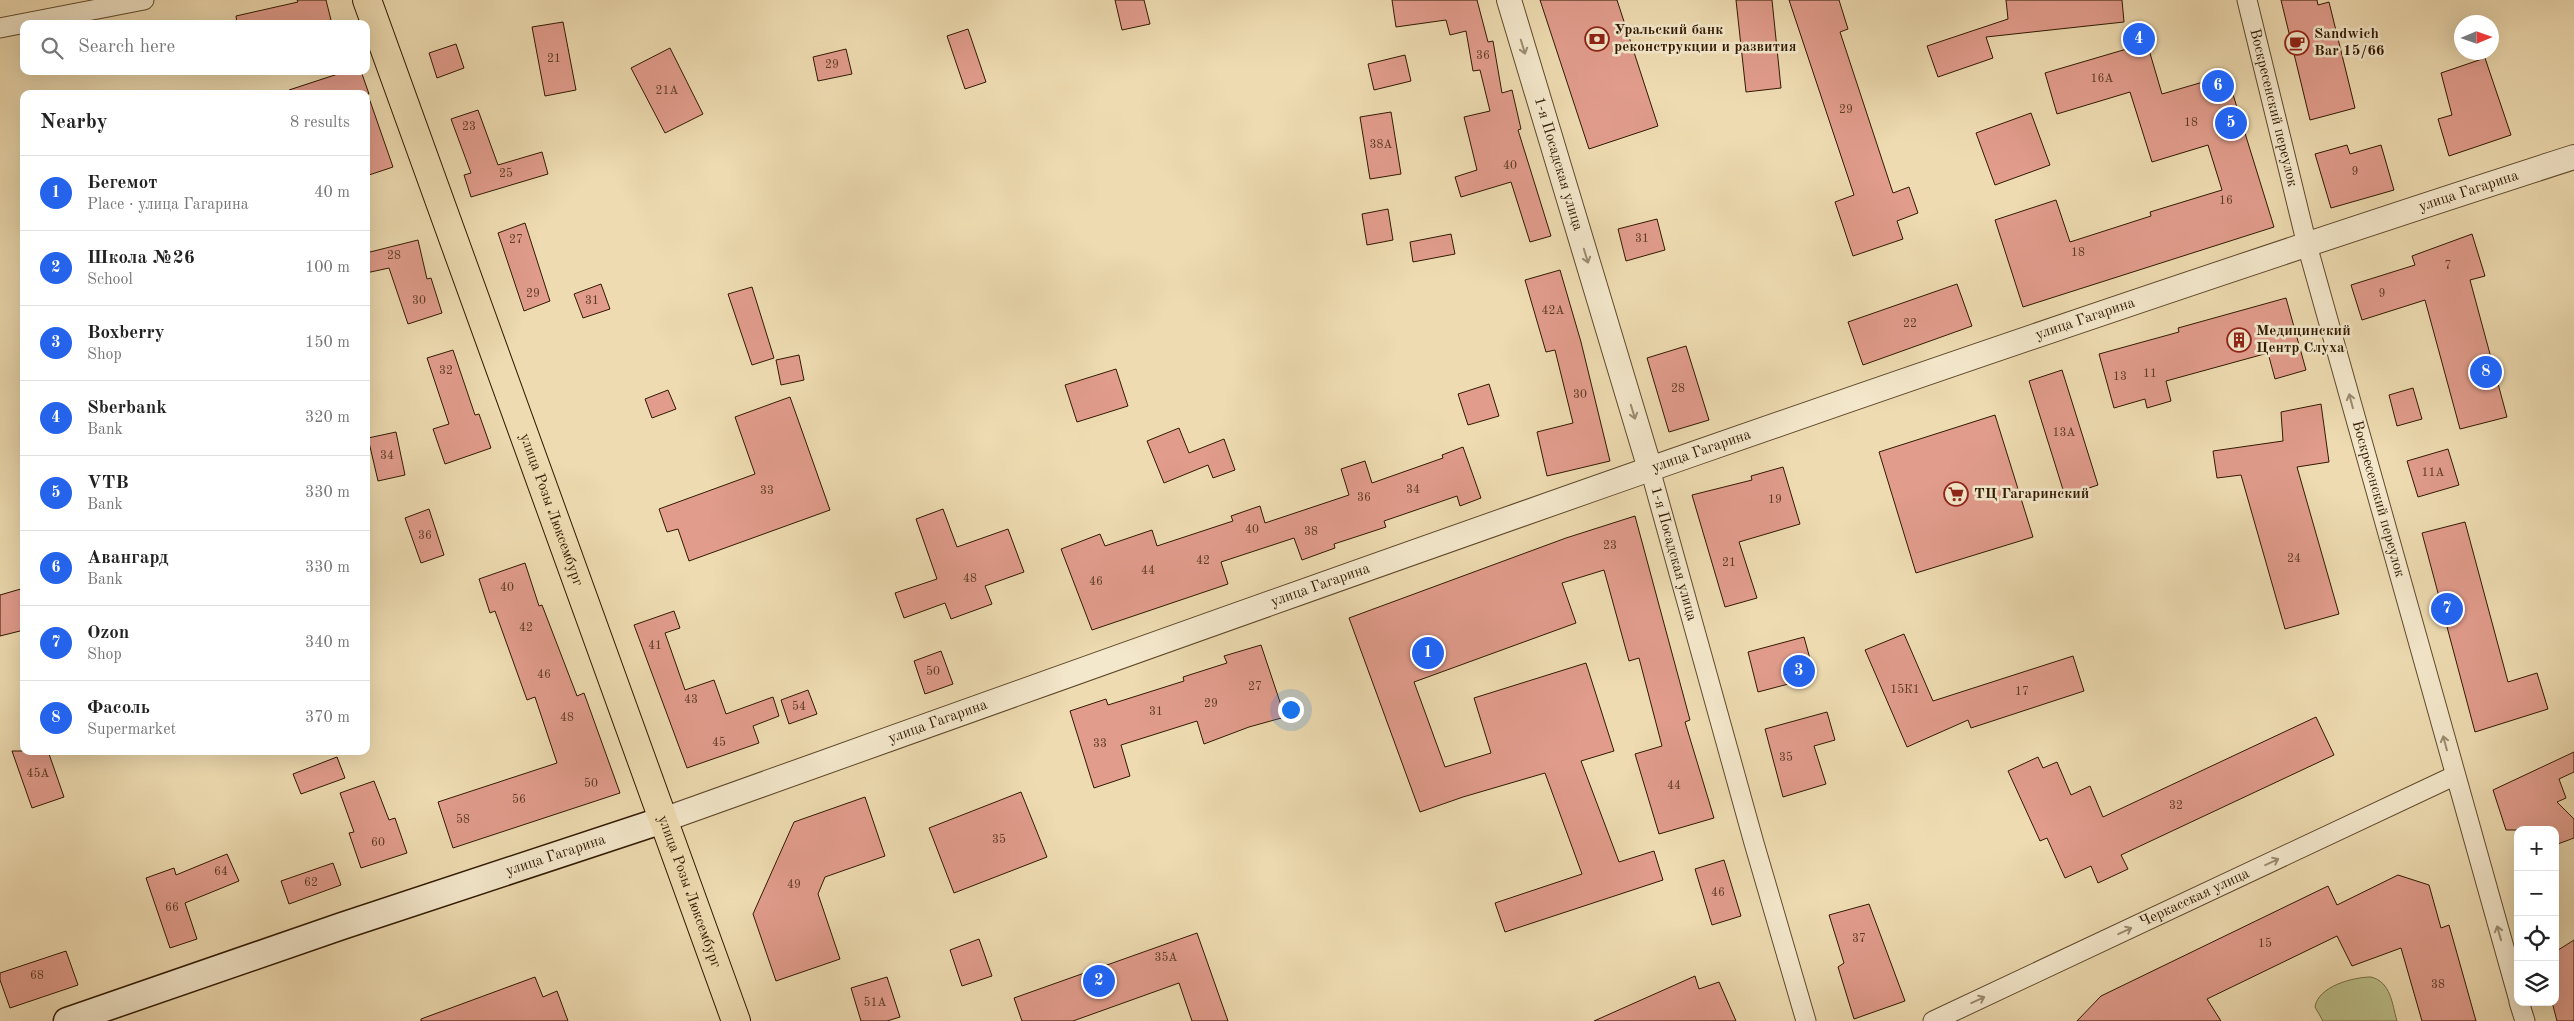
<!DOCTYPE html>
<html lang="en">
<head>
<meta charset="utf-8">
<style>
	body { margin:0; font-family:"Old Standard TT",serif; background:#f6f6f6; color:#222 }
	.controls { position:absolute; right:15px; bottom:15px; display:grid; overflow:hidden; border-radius:10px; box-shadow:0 5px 20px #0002 }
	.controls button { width:45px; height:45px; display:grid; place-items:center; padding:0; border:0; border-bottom:1px solid #e0e0e0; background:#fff; color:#222; font:25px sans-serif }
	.compass { position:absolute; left:2454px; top:15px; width:45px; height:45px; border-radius:50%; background:#fff; box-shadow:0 5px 20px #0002; rotate:88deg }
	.you { position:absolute; left:1290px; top:709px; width:18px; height:18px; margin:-12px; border:4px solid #fff; border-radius:50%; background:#1a73e8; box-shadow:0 0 0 8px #1a73e833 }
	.badge { display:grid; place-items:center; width:32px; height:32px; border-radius:50%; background:#2563eb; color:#fff; font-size:16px; font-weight:700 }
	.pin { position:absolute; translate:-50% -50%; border:2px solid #fff; box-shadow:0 1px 5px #0006 }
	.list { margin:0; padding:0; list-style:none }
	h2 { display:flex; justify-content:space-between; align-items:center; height:65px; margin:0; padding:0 20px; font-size:21px }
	h2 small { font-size:16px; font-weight:400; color:#767676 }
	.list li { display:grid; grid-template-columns:32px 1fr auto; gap:15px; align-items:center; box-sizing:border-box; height:75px; padding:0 20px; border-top:1px solid #e0e0e0 }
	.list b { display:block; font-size:19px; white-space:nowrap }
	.list p { margin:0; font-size:16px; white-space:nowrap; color:#767676 }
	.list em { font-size:16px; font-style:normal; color:#767676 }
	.icon { flex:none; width:28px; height:28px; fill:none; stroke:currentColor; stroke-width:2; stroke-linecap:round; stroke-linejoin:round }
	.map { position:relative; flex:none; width:2574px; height:1021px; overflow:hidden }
	.search { position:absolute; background:#fff; box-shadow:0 5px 20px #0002; left:20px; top:20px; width:350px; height:55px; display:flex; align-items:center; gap:12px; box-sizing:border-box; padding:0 18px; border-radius:10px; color:#767676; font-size:19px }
	.panel { position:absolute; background:#fff; box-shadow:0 5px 20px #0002; left:20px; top:90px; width:350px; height:665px; border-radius:10px }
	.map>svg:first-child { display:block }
</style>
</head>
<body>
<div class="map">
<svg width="2574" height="1021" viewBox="0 0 2574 1021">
	<rect width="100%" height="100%" fill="#eedbb1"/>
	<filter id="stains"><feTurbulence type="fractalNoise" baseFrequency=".004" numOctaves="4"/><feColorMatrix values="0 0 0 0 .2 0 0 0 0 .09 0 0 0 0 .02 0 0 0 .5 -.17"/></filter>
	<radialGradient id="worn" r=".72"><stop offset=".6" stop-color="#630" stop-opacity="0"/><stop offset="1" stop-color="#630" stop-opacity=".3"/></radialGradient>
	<path fill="#bbbf89" stroke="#766c44" d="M2371 977C2391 982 2392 1004 2397 1021H2323L2315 1007C2318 986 2354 977 2371 977Z"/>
	<g fill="#e19c8c" stroke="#301900">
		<path d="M297 0H326L332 24H237L236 16 298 2Z"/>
		<path d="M1115 0H1144L1150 24 1122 30Z"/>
		<path d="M1392 0H1477L1488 42 1493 41 1502 93 1512 90 1521 129 1518 130 1551 236 1530 242 1511 182 1461 197 1455 177 1477 170 1464 117 1490 111 1480 70 1473 71 1466 31 1450 35 1446 20 1396 27Z"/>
		<path d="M1540 0H1617L1658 126 1589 149Z"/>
		<path d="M1736 0H1772L1781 88 1746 92Z"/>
		<path d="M1789 0H1839L1848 29 1840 32 1893 193 1909 187 1918 213 1897 221 1903 239 1853 256 1835 202 1854 195Z"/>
		<path d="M2006 0H2122L2124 22 1986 37 1993 58 1938 77 1927 46 2008 19Z"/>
		<path d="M2281 0H2317L2318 5 2329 2 2355 108 2310 120Z"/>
		<path d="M563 22 576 90 545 96 532 27Z"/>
		<path d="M968 29 986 82 965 89 947 36Z"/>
		<path d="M2147 43 2162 94 2227 75 2274 227 2023 307 1995 220 2056 200 2070 242 2151 216 2150 212 2222 190 2208 145 2152 162 2130 92 2057 114 2045 73Z"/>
		<path d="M456 44 464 68 437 78 429 53Z"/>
		<path d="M670 48 703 114 665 133 631 68Z"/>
		<path d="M846 49 852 74 818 81 813 57Z"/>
		<path d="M1405 55 1411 81 1374 90 1368 64Z"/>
		<path d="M2485 58 2511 135 2449 156 2438 119 2452 115 2441 73Z"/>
		<path d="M347 71H361L369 94H290L289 90Z"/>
		<path d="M369 98 393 167 366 176V99Z"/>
		<path d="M478 110 498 165 542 152 548 174 471 197 464 175 471 173 451 119Z"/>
		<path d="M1391 112 1401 174 1370 179 1360 117Z"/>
		<path d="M2031 113 2050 165 1995 185 1976 133Z"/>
		<path d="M2347 145 2350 154 2381 145 2394 190 2331 208 2315 154Z"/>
		<path d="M1388 209 1393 240 1367 245 1362 214Z"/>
		<path d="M1657 219 1665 250 1626 261 1618 229Z"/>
		<path d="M525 223 550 301 524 311 498 233Z"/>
		<path d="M1451 234 1455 254 1413 262 1410 242Z"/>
		<path d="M2472 234 2485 276 2470 280 2507 417 2460 429 2425 300 2362 320 2351 285 2415 265 2412 256Z"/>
		<path d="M418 240 427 279 431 278 442 313 408 324 389 268 366 273V253Z"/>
		<path d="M1560 270 1581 342 1610 461 1547 476 1537 432 1573 423 1555 350 1546 352 1525 280Z"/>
		<path d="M601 284 610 309 583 318 574 294Z"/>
		<path d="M1957 284 1972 326 1863 365 1848 322Z"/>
		<path d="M752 287 774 358 752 365 728 294Z"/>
		<path d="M2286 298 2306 370 2275 379 2268 353 2166 381 2171 401 2147 408 2145 399 2114 408 2099 354 2179 332 2178 328Z"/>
		<path d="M1686 346 1709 420 1669 432 1647 358Z"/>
		<path d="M453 350 475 415 479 414 491 448 445 464 433 429 449 424 427 358Z"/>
		<path d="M799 355 804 380 781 385 776 360Z"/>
		<path d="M1116 369 1128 406 1077 422 1065 385Z"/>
		<path d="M2062 370 2098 485 2065 496 2029 381Z"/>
		<path d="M1489 384 1499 416 1468 425 1458 394Z"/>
		<path d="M2413 388 2422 419 2397 426 2389 395Z"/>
		<path d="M668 390 676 409 652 418 645 399Z"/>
		<path d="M790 397 830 510 689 561 678 529 667 532 659 509 755 474 735 417Z"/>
		<path d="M2321 404 2329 462 2297 467 2339 614 2285 629 2241 475 2217 478 2213 451 2283 441 2281 412Z"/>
		<path d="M1995 415 2033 537 1916 573 1879 452Z"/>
		<path d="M1179 428 1189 453 1224 439 1235 470 1213 478 1208 465 1164 483 1147 441Z"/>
		<path d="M396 432 405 475 378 481 368 438Z"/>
		<path d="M1463 447 1481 498 1460 506 1457 496 1384 521 1386 527 1334 544 1335 548 1302 560 1294 538 1221 562 1228 584 1092 630 1061 549 1100 534 1105 546 1152 530 1157 546 1233 521 1231 516 1260 506 1265 523 1349 495 1341 469 1365 461 1372 483 1443 458 1442 455Z"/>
		<path d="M2448 449 2459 485 2418 497 2407 461Z"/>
		<path d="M1783 467 1800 524 1739 542 1757 598 1725 607 1692 495 1752 480 1751 476Z"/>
		<path d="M429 509 444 555 421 563 405 518Z"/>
		<path d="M943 509 957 547 1008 529 1024 572 985 586 992 604 951 619 945 603 904 618 895 593 937 579 916 519Z"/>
		<path d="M1635 516 1690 720 1685 722 1714 818 1659 834 1635 754 1662 746 1639 658 1629 661 1604 570 1562 583 1576 623 1414 682 1445 767 1491 753 1474 698 1586 663 1614 751 1581 761 1619 862 1654 851 1663 880 1505 932 1495 903 1582 874 1545 773 1463 797 1420 812 1349 618 1566 538Z"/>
		<path d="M2465 522 2508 682 2537 673 2548 709 2475 732 2422 533Z"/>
		<path d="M525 563 539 606 542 605 577 696 584 693 620 793 453 848 438 802 557 763 535 697 527 700 495 611 490 613 479 579Z"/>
		<path d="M24 588V630L0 636V595Z"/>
		<path d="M674 611 680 628 665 633 685 690 714 680 726 714 773 697 779 716 753 726 759 743 687 768 634 625Z"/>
		<path d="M1904 634 1933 701 2073 656 2084 691 1971 728 1968 720 1907 747 1865 650Z"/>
		<path d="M1804 637 1815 677 1758 692 1748 652Z"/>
		<path d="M1261 645 1285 717 1249 727 1204 744 1197 721 1121 745 1130 776 1094 788 1070 711 1106 699 1108 705 1184 681 1183 677 1227 663 1224 656Z"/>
		<path d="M941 651 953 684 925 694 914 661Z"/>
		<path d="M808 690 817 714 789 724 781 700Z"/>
		<path d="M1827 712 1835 740 1814 746 1826 784 1783 797 1765 729Z"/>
		<path d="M2316 717 2334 755 2121 855 2128 869 2098 883 2091 866 2065 878 2047 838 2040 841 2008 771 2038 757 2043 768 2057 762 2071 795 2090 786 2103 817Z"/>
		<path d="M12 751H48L64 797 32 808Z"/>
		<path d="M2574 752V772L2559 779 2566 798 2557 802 2574 819V838L2555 845V830H2506L2493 790Z"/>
		<path d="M337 757 345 778 301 794 293 774Z"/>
		<path d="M374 781 389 820 395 818 407 853 361 868 349 833 354 832 340 793Z"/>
		<path d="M1021 792 1047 857 954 893 929 828Z"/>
		<path d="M865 797 885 856 825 877 818 894 840 959 776 981 753 914 794 822Z"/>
		<path d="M227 854 239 881 185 903 197 939 170 948 146 878 174 868 176 875Z"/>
		<path d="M1724 860 1741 916 1712 925 1695 869Z"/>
		<path d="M333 863 341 885 289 904 281 881Z"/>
		<path d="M2398 875 2429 885 2441 928 2449 925 2476 1021H2422L2401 948 2352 966 2337 936 2207 999 2221 1021H2077L2101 996 2328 886 2337 905Z"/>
		<path d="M1869 904 1905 1001 1854 1019 1838 967 1844 963 1829 915Z"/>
		<path d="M1197 933 1228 1021H1192L1179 983 1073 1021H1022L1014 998Z"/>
		<path d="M979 939 992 976 962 986 950 950Z"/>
		<path d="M2574 940V1021H2557L2552 1002H2555V952Z"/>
		<path d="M66 951 78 985 10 1008 0 980V973Z"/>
		<path d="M1695 976 1699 989 1719 982 1736 1021H1594Z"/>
		<path d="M535 977 543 997 557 991 568 1021H421V1019Z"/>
		<path d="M887 977 900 1017 887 1021H861L851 988Z"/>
	</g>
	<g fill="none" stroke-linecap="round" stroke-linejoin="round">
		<g stroke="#604a2c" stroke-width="21">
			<g id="minor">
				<path id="s1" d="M2247 0 2307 245 2518 997"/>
				<path d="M0 28 144 0"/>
				<path id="s2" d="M1650 469 1754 843 1806 1021"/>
				<path d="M2519 1002 2525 1021"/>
				<path id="s3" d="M1933 1021 2454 776"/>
			</g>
		</g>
		<g stroke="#604a2c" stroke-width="26">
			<g id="tertiary">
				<path id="s4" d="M1509 0 1650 469"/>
				<path id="s5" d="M663 820C1298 593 1932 364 2574 157"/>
			</g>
		</g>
		<g stroke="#301900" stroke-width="29">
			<g id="secondary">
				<path id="s6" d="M67 1021 342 926 663 820"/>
			</g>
		</g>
		<g stroke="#301900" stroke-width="30">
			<g id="primary">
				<path id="s7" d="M367 0 736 1021"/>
			</g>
		</g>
		<use href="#minor" stroke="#f4e8cc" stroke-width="19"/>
		<use href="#tertiary" stroke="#f4e8cc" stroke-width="24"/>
		<use href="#secondary" stroke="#f4e8cc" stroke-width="26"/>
		<use href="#primary" stroke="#eedbb1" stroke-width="28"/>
	</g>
	<defs><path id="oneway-shaft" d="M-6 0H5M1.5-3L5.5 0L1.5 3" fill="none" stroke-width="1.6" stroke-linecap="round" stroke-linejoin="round" transform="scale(1.25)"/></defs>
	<g stroke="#9c8b70">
		<use href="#oneway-shaft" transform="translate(1523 47) rotate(73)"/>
		<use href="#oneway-shaft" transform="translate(1586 256) rotate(73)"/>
		<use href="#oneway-shaft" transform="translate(2351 401) rotate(-105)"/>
		<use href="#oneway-shaft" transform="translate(1633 412) rotate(73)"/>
		<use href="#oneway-shaft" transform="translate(2445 743) rotate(-105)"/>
		<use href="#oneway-shaft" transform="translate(2272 862) rotate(-25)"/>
		<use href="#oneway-shaft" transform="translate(2125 931) rotate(-25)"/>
		<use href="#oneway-shaft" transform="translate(2499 933) rotate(-106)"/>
		<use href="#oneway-shaft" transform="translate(1978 1000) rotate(-25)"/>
	</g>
	<defs>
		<g id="bank-ring" transform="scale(1.25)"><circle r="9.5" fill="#f4e8cc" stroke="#8f2418" stroke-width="1.5"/><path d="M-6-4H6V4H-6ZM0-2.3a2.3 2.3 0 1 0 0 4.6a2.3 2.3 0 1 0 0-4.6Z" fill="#8f2418"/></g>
		<g id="cafe-ring" transform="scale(1.25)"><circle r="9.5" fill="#f4e8cc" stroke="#8f2418" stroke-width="1.5"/><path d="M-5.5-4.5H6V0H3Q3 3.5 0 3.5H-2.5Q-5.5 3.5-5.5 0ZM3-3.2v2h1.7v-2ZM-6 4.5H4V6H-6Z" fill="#8f2418"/></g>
		<g id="building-ring" transform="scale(1.25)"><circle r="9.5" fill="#f4e8cc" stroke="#8f2418" stroke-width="1.5"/><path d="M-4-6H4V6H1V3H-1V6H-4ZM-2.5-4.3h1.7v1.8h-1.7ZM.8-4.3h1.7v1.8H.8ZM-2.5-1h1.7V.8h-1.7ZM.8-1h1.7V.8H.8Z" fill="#8f2418"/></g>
		<g id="supermarket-ring" transform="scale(1.25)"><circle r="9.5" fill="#f4e8cc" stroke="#8f2418" stroke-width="1.5"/><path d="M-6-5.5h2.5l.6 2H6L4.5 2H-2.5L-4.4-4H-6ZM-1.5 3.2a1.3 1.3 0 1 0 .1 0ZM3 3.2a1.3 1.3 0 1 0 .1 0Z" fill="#8f2418"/></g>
	</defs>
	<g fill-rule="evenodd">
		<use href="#bank-ring" x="1597" y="39"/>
		<use href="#cafe-ring" x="2297" y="43"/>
		<use href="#building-ring" x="2239" y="340"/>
		<use href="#supermarket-ring" x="1956" y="494"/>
	</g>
	<g text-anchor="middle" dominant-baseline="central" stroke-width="5" stroke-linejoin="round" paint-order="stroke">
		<g font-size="12" fill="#5c3a23">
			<text x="1483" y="56">36</text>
			<text x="554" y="59">21</text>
			<text x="832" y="65">29</text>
			<text x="2102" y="79">16А</text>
			<text x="667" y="91">21А</text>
			<text x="1846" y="110">29</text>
			<text x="2191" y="123">18</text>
			<text x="469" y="127">23</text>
			<text x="1381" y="145">38А</text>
			<text x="1510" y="166">40</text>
			<text x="2355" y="172">9</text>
			<text x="506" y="174">25</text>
			<text x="2226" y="201">16</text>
			<text x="1642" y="239">31</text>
			<text x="516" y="240">27</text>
			<text x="2078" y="253">18</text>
			<text x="394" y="256">28</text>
			<text x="2448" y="266">7</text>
			<text x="533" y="294">29</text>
			<text x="2382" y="294">9</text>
			<text x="419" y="301">30</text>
			<text x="592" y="301">31</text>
			<text x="1553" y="311">42А</text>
			<text x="1910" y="324">22</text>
			<text x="446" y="371">32</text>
			<text x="2150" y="374">11</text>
			<text x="2120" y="377">13</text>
			<text x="1678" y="389">28</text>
			<text x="1580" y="395">30</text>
			<text x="2064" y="433">13А</text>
			<text x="387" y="456">34</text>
			<text x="2433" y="473">11А</text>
			<text x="1413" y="490">34</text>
			<text x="767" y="491">33</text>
			<text x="1364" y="498">36</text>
			<text x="1775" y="500">19</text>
			<text x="1252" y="530">40</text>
			<text x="1311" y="532">38</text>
			<text x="425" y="536">36</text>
			<text x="1610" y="546">23</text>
			<text x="2294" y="559">24</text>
			<text x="1203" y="561">42</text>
			<text x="1729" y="563">21</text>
			<text x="1148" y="571">44</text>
			<text x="970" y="579">48</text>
			<text x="1096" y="582">46</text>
			<text x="507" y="588">40</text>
			<text x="526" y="628">42</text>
			<text x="655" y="646">41</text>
			<text x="933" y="672">50</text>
			<text x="544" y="675">46</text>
			<text x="1255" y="687">27</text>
			<text x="1905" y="690">15К1</text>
			<text x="2022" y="692">17</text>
			<text x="691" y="700">43</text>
			<text x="1211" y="704">29</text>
			<text x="799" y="707">54</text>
			<text x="1156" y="712">31</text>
			<text x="567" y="718">48</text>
			<text x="719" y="743">45</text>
			<text x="1100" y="744">33</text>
			<text x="1786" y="758">35</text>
			<text x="38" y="774">45А</text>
			<text x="591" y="784">50</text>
			<text x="1674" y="786">44</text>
			<text x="519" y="800">56</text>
			<text x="2176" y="806">32</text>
			<text x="463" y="820">58</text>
			<text x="999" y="840">35</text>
			<text x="378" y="843">60</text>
			<text x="221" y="872">64</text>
			<text x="311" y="883">62</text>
			<text x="794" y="885">49</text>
			<text x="1718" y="893">46</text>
			<text x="172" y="908">66</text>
			<text x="1859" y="939">37</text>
			<text x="2265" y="944">15</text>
			<text x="1166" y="958">35А</text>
			<text x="37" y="976">68</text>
			<text x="2438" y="985">38</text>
			<text x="875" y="1003">51А</text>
		</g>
		<g font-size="15" font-weight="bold" fill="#301900" stroke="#f4e8cc" text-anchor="start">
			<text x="1614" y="30">Уральский банк<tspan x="1614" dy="17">реконструкции и развития</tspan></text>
			<text x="2314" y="34">Sandwich<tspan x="2314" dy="17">Bar 15/66</tspan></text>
			<text x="2256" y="331">Медицинский<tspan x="2256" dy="17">Центр Слуха</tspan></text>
			<text x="1974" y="494">ТЦ Гагаринский</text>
		</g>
		<g font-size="15" fill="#301900" stroke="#f4e8cc">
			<text stroke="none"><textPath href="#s1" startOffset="111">Воскресенский переулок</textPath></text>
			<text stroke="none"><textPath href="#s4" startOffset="171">1-я Посадская улица</textPath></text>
			<text stroke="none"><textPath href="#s5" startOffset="1912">улица Гагарина</textPath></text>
			<text stroke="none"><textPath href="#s5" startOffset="1508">улица Гагарина</textPath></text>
			<text stroke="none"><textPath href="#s5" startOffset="1102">улица Гагарина</textPath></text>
			<text stroke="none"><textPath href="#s1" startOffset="516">Воскресенский переулок</textPath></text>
			<text stroke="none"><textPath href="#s7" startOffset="542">улица Розы Люксембург</textPath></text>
			<text stroke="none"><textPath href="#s2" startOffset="88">1-я Посадская улица</textPath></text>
			<text stroke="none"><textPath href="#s5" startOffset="698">улица Гагарина</textPath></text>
			<text stroke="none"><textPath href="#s5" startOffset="292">улица Гагарина</textPath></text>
			<text stroke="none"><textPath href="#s6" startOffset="516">улица Гагарина</textPath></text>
			<text stroke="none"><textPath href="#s7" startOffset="948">улица Розы Люксембург</textPath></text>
			<text stroke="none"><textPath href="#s3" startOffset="289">Черкасская улица</textPath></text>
		</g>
	</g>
	<rect width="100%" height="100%" filter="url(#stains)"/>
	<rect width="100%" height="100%" fill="url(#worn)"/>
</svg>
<div class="controls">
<button>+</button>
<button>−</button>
<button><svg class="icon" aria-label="locate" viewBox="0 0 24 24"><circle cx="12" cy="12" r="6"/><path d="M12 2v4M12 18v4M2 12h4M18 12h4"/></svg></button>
<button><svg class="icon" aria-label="layers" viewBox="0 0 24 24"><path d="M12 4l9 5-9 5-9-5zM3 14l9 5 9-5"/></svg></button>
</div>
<svg class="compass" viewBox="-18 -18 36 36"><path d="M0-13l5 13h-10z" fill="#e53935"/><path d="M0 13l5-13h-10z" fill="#767676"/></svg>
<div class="you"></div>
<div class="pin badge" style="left:1428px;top:653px">1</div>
<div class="pin badge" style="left:1099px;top:981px">2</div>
<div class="pin badge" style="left:1799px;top:671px">3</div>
<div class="pin badge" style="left:2139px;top:39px">4</div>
<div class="pin badge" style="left:2231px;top:123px">5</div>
<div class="pin badge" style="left:2218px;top:86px">6</div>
<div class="pin badge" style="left:2447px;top:609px">7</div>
<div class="pin badge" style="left:2486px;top:372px">8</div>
<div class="search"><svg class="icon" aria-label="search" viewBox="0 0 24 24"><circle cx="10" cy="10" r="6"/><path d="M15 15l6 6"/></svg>Search here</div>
<section class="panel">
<h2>Nearby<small>8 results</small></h2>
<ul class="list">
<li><span class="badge">1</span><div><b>Бегемот</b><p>Place · улица Гагарина</p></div><em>40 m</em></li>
<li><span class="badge">2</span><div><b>Школа №26</b><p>School</p></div><em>100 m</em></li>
<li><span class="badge">3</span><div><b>Boxberry</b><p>Shop</p></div><em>150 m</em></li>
<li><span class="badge">4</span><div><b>Sberbank</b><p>Bank</p></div><em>320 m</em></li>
<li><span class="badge">5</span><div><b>VTB</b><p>Bank</p></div><em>330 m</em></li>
<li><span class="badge">6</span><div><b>Авангард</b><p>Bank</p></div><em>330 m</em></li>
<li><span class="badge">7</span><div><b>Ozon</b><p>Shop</p></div><em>340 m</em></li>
<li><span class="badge">8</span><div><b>Фасоль</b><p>Supermarket</p></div><em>370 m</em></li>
</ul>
</section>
</div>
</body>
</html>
